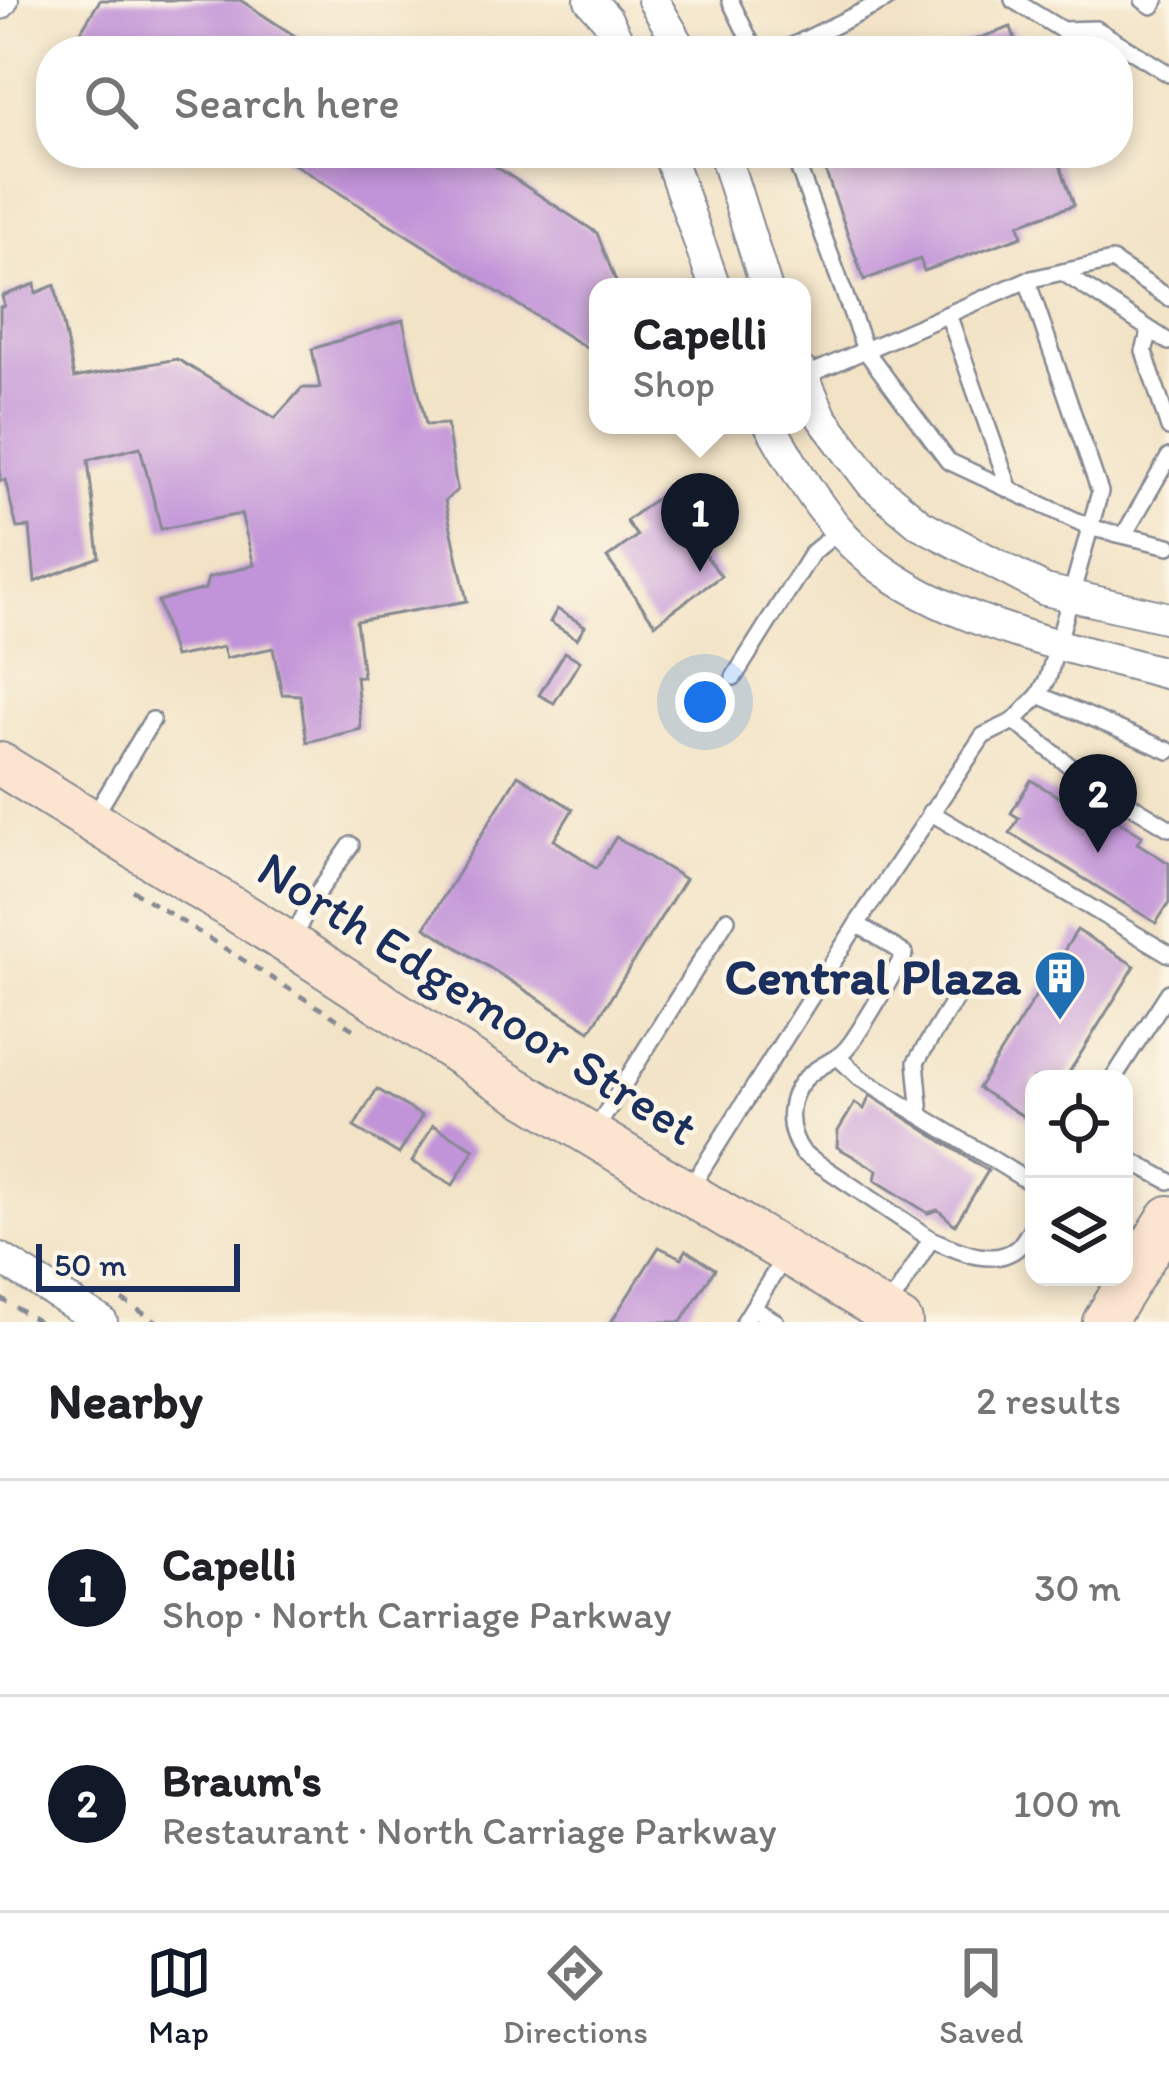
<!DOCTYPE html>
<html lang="en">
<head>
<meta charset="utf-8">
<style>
	body { margin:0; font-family:Itim,sans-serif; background:#f2f2f2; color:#202124 }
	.controls { position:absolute; right:36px; bottom:36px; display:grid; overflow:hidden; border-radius:24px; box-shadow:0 6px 18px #0003 }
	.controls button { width:108px; height:108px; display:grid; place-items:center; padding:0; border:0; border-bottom:3px solid #e0e0e0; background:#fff; color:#202124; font:60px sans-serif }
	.scale { position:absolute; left:36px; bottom:30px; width:204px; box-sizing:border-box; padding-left:12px; border:6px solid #1b2f5e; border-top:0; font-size:33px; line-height:42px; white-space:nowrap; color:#1b2f5e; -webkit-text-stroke:9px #fcf5e5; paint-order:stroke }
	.you { position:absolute; left:705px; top:702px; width:42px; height:42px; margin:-30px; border:9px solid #fff; border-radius:50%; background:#1a73e8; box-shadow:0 0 0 18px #1a73e833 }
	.badge { display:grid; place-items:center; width:78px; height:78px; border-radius:50%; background:#111827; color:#fff; font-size:39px; font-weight:700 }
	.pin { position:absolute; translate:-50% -99px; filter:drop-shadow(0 3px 6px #0008) }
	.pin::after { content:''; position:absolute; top:63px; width:42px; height:36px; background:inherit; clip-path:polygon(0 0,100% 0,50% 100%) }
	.popup { position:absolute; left:589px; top:278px; width:222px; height:156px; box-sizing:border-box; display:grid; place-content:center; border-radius:24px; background:#fff; filter:drop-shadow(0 3px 9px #0005); font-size:39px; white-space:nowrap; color:#757577 }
	.popup b { font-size:45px; color:#202124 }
	.popup::after { content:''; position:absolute; left:50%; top:100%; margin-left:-24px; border:24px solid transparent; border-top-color:#fff }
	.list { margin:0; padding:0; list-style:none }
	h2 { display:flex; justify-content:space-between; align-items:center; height:156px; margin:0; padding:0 48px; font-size:51px }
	h2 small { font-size:39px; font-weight:400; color:#757577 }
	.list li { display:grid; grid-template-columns:78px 1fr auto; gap:36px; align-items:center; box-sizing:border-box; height:216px; padding:0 48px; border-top:3px solid #e0e0e0 }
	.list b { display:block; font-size:45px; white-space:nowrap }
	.list p { margin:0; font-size:39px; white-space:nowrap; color:#757577 }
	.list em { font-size:39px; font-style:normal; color:#757577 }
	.icon { flex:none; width:66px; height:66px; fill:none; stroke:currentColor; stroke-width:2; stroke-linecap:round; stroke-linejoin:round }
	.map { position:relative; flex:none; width:1169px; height:1322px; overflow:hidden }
	.search { position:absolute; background:#fff; box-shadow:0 6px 18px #0003; left:36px; right:36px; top:36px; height:132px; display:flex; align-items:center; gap:30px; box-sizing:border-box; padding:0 42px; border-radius:48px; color:#757577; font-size:45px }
	.sheet { height:588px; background:#fff }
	nav { display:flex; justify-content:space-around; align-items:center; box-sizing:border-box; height:168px; border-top:3px solid #e0e0e0; background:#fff; font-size:33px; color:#757577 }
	nav a { display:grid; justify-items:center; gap:6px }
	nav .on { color:#111827 }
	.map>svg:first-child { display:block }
</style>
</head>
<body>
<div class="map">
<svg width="1169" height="1322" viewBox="0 0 1169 1322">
	<rect width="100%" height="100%" fill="#fcf5e5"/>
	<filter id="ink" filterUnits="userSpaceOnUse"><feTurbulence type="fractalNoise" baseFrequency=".00833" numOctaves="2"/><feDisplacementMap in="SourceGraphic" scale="24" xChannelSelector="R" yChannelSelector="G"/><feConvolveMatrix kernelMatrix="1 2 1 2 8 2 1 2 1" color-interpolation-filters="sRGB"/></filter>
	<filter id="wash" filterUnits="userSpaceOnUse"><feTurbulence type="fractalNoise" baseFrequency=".004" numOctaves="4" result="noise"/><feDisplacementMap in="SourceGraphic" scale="48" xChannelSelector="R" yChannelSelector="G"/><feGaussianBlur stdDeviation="2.7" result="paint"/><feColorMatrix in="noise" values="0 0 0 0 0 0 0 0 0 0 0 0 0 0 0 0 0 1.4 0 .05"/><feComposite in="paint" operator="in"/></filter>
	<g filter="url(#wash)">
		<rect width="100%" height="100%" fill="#f2e3c6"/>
		<g id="blocks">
			<g fill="#c193d8">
				<path d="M100 0H240L318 51H113L81 31Z"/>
				<path d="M1011 27 1019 51H945V50Z"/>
				<path d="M276 153H475L597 233 618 287H598V355Z"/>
				<path d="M819 153H1056L1074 205 1019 224 1022 236 924 271 920 259 864 280Z"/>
				<path d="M35 284 36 293 55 285 74 378 177 359 275 418 302 388H320L312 349 403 320 426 425 447 424 457 490 445 501 467 601 356 621 363 677 356 676 361 729 307 742 300 695 282 694 273 648 226 658 223 647 174 657 158 601 205 589 208 578 254 565 241 514 161 529 140 447 88 460 99 557 35 582 30 527 17 528 5 480 0 481V307L4 306 2 296Z"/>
				<path d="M661 495 721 576 655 624 607 558 637 536 626 521Z"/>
				<path d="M557 609 585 626 577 639 550 622Z"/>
				<path d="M565 652 580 661 554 703 539 695Z"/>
				<path d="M518 775 573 809 554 840 597 868 616 837 685 879 590 1031 425 927Z"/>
				<path d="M1031 780 1106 826 1112 817 1142 836 1137 843 1169 863V903L1156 923 1010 833 1019 818 1011 813Z"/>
				<path d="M1077 930 1135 966 1065 1079H1034V1123L978 1088Z"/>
				<path d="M377 1089 422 1116 399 1154 354 1127Z"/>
				<path d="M870 1095 988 1171 955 1225 938 1210 928 1213 875 1180 877 1170 837 1147 838 1131 855 1103 864 1109Z"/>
				<path d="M433 1125 474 1149 453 1185 412 1162Z"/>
				<path d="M659 1247 682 1258 686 1250 715 1269 681 1322H611Z"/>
			</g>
		</g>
	</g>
	<g filter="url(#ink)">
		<use href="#blocks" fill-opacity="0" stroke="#868992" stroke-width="3"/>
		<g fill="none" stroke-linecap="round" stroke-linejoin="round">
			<g stroke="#868992" stroke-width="20">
				<g id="lane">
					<path d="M730 0 755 51"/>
					<path d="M1013 0 1062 30 1096 29 1169 74"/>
					<path d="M1143 0 1152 6 1156 0"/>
					<path d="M782 51 886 0"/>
					<path d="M793 153 865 350 948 461 1092 528 1169 546"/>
					<path d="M1062 272 1169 342"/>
					<path d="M1027 280 1100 492 1048 678 1039 695 1169 751"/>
					<path d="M948 314 1010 490"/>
					<path d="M1150 331 1144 351 1169 428"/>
					<path d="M803 377 1027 280 1112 261 1169 298"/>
					<path d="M1124 535 1169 457"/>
					<path d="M734 677 812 553 840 530"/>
					<path d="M1014 721 1080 774 1169 828"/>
					<path d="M930 812 1169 954"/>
					<path d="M92 820 152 720"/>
					<path d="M857 924 905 954C887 983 871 1015 851 1043 841 1058 828 1061 814 1071 786 1091 784 1127 803 1153L931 1239 887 1310"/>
					<path d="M292 941 309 905 351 845"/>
					<path d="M839 1058 860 1078 1034 1185"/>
					<path d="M1113 1079 1169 992"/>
					<path d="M921 1115 916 1062 958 994"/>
					<path d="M594 1132 727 919"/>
					<path d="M1124 1157 1169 1181"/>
					<path d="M689 1190 857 924 983 736 1014 721 1039 695"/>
					<path d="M931 1239C955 1249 991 1268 1016 1249 1023 1244 1029 1231 1034 1224"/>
					<path d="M753 1308 776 1322"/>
					<path d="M744 1322 787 1253"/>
				</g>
			</g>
			<g stroke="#868992" stroke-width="34">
				<g id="street">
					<path d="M590 0 607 19 623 51"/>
					<path d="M653 0 683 51"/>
					<path d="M0 4 3 0"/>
					<path d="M668 153 715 287"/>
					<path d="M724 153 766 287"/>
					<path d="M802 372 822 418 871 483 920 524 1045 590 1169 618"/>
					<path d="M770 425C794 467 819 512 854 546 932 622 1068 646 1169 674"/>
					<path d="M0 1258 102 1322"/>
				</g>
			</g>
			<g stroke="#868992" stroke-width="46">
				<g id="secondary">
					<path d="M0 764 290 944 486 1071 901 1322"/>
					<path d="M1104 1322 1169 1217"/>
				</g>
			</g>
			<g stroke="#868992" stroke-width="4.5" stroke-dasharray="9 9" stroke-linecap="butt">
				<path d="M132 890 356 1031"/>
				<path d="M0 1298 39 1322"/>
				<path d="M122 1300 158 1322"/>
			</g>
			<use href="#lane" stroke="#fff" stroke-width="15"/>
			<use href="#street" stroke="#fff" stroke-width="30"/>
			<use href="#secondary" stroke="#fce5d0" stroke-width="42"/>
		</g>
	</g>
	<defs>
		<g id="building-pin" transform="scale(2.7)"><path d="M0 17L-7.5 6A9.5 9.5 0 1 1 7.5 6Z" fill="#1f6fb2" stroke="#fcf5e5"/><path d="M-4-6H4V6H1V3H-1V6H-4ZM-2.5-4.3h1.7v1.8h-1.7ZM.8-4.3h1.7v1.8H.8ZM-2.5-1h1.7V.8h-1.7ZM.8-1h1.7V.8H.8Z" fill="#fff"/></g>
	</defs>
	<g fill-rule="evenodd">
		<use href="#building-pin" x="1060" y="976"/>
	</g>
	<g text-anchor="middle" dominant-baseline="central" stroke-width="9" stroke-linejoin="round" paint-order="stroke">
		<g font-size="51" font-weight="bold" fill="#1b2f5e" stroke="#fcf5e5" text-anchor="end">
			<text x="1021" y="976">Central Plaza</text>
		</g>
		<g font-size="51" fill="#1b2f5e" stroke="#fcf5e5">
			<text transform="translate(478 998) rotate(32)">North Edgemoor Street</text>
		</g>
	</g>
</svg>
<div class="controls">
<button><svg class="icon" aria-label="locate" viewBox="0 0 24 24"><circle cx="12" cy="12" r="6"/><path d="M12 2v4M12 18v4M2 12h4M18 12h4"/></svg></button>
<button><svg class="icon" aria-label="layers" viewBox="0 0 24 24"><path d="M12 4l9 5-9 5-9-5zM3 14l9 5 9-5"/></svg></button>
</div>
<div class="scale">50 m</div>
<div class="you"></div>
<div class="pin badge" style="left:700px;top:572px">1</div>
<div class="popup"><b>Capelli</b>Shop</div>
<div class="pin badge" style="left:1098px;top:853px">2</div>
<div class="search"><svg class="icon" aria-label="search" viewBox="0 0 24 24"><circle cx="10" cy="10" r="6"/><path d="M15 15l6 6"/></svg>Search here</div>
</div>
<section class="sheet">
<h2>Nearby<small>2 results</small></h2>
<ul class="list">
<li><span class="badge">1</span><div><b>Capelli</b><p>Shop · North Carriage Parkway</p></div><em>30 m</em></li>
<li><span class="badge">2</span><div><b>Braum's</b><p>Restaurant · North Carriage Parkway</p></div><em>100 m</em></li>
</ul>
</section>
<nav>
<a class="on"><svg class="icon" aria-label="map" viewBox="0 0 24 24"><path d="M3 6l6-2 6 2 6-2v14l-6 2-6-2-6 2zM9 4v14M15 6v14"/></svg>Map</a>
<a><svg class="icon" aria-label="directions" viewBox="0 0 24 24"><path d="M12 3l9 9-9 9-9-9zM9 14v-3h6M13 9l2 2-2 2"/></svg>Directions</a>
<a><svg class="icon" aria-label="saved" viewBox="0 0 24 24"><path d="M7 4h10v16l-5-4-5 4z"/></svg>Saved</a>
</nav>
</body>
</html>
